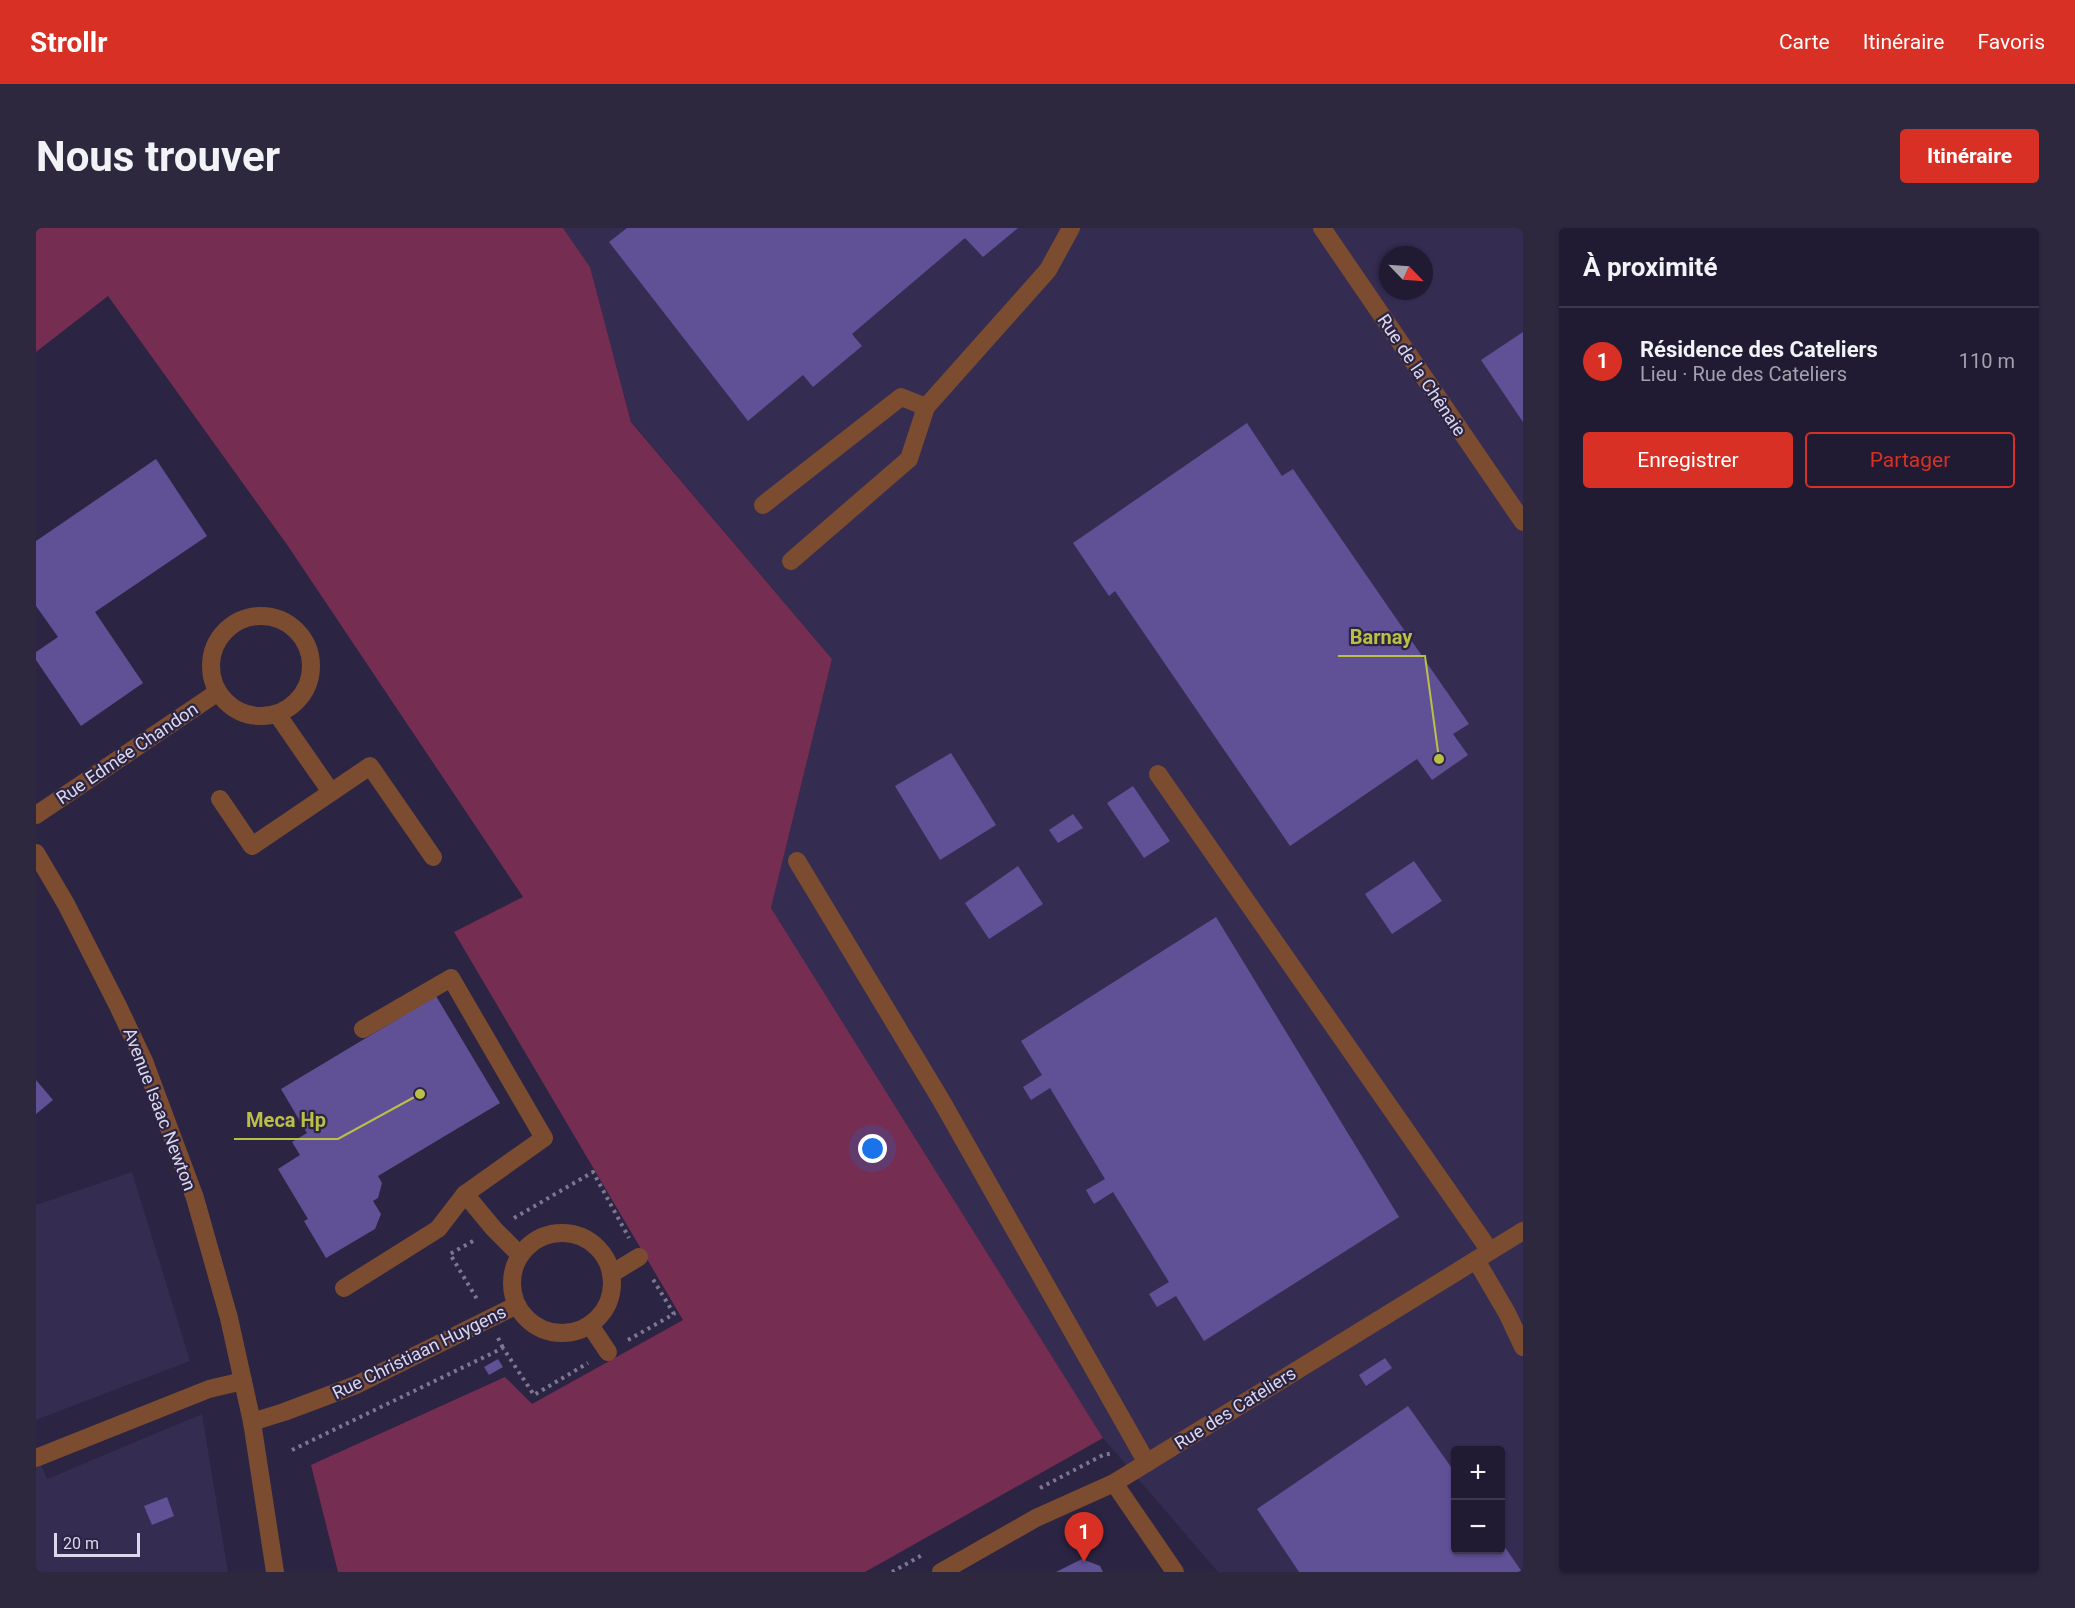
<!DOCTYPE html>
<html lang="fr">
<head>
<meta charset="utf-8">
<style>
	body { margin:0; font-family:Roboto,sans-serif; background:#2d283e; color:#f1f3f6 }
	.controls { position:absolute; right:18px; bottom:18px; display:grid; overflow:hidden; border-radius:6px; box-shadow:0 2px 4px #0004 }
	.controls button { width:54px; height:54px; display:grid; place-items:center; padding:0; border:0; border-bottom:2px solid #3d394d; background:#201b32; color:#f1f3f6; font:30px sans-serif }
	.compass { position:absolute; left:1343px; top:18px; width:54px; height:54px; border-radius:50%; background:#201b32; box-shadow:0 2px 4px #0004; rotate:115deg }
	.scale { position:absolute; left:18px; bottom:15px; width:86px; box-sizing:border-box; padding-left:6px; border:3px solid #dbd8ed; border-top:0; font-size:16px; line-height:21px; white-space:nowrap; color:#dbd8ed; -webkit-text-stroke:4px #2b2443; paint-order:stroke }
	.you { position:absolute; left:837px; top:921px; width:21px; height:21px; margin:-15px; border:4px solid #fff; border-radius:50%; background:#1a73e8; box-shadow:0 0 0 9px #1a73e833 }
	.badge { display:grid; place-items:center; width:39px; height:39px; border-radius:50%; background:#d93025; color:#fff; font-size:20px; font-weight:700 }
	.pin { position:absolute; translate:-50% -50px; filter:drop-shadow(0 2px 3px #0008) }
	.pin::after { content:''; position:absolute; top:32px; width:21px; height:18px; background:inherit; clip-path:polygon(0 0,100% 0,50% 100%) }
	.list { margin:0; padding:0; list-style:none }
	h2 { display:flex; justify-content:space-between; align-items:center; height:78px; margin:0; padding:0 24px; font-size:26px }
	h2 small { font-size:20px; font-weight:400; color:#a2a1ac }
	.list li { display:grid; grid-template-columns:39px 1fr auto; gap:18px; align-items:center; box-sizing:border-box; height:108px; padding:0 24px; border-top:2px solid #3d394d }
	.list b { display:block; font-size:22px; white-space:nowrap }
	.list p { margin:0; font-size:20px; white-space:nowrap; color:#a2a1ac }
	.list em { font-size:20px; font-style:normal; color:#a2a1ac }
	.actions { display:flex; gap:12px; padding:18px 24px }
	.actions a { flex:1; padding:14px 0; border:2px solid #d93025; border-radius:6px; text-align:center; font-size:21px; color:#d93025 }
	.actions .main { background:#d93025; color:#fff }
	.map { position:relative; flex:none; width:1487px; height:1344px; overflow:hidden; border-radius:6px }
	header { display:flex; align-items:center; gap:36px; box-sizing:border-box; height:84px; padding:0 30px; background:#d93025; color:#fff }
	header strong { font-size:28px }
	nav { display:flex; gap:33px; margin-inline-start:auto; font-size:21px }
	.intro { display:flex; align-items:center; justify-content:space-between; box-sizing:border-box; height:144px; padding:0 36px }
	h1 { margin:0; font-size:42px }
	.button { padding:15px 27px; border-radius:6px; background:#d93025; color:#fff; font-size:21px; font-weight:700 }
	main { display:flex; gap:36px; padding:0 36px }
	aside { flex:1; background:#201b32; border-radius:6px; box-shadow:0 2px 4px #0004 }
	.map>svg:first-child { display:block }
</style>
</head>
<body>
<header>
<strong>Strollr</strong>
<nav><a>Carte</a><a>Itinéraire</a><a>Favoris</a></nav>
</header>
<div class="intro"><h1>Nous trouver</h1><a class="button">Itinéraire</a></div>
<main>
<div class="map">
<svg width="1487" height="1344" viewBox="0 0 1487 1344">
	<rect width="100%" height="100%" fill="#2b2443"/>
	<g fill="#342c51" fill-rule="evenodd">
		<path d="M527 0H1487V1344H1182L1067 1210 735 680 796 431 595 193 554 39ZM1352 27H1388V63H1352ZM1420 1222H1464V1322H1420Z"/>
		<path d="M96 944 154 1133 0 1192V977Z"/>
		<path d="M166 1186 192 1344H0V1224L11 1251Z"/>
	</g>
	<path fill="#752e51" d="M0 0H527L554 39 595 194 796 431 735 680 1067 1210 829 1344H302L275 1237 469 1149 496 1176 647 1092 418 704 487 669 252 318 72 68 0 124Z"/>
	<g fill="#605197">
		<path d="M591 0H982L947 29 929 10 816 106 826 118 777 159 767 147 712 193 573 14Z"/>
		<path d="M1487 104V194L1445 132Z"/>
		<path d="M1211 195 1246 248 1257 241 1433 496 1417 506 1432 527 1396 552 1381 531 1254 618 1079 363 1073 368 1037 315Z"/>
		<path d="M120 231 171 308 59 384 107 455 45 498 0 432V424L22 409 0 378V313Z"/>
		<path d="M915 525 960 597 904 632 859 558Z"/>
		<path d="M1097 558 1134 613 1108 630 1071 575Z"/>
		<path d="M1037 586 1047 600 1022 615 1013 602Z"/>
		<path d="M1378 633 1406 673 1356 706 1329 666Z"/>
		<path d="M982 638 1007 676 953 711 929 675Z"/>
		<path d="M1180 689 1363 989 1168 1113 1140 1068 1121 1079 1113 1066 1133 1054 1077 964 1058 976 1050 962 1069 951 1014 860 995 872 987 859 1006 847 985 813Z"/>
		<path d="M400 768 464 875 342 948 346 955 342 970 337 973 345 986 339 1001 290 1030 268 993 272 991 242 941 264 927 256 914 271 905 245 861Z"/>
		<path d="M0 852 17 872 0 886Z"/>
		<path d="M1349 1130 1356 1140 1330 1158 1323 1147Z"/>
		<path d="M462 1131 467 1139 453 1147 448 1139Z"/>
		<path d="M1372 1178 1420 1246V1322H1464V1312L1486 1344H1263L1221 1281Z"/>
		<path d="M131 1269 138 1288 116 1297 108 1278Z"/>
		<path d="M1046 1331 1064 1338 1067 1344H1020Z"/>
	</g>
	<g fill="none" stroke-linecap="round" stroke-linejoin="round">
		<g stroke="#7d7892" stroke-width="4" stroke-dasharray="3 4.5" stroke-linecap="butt">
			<path d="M478 990 557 944 593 1010"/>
			<path d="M437 1013 414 1026 441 1071"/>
			<path d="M462 1110 467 1120"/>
			<path d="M592 1112 638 1086 615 1048"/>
			<path d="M256 1222 467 1120 498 1167 552 1135"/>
			<path d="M1004 1260 1067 1227 1078 1225"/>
			<path d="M856 1344 888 1326"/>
		</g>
		<g stroke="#7b4c2f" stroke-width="18">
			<path d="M1286 0 1487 294"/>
			<path d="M727 277 865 169 890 179"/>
			<path d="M755 333 873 231 890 179 1012 42 1035 0"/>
			<circle cx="225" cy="438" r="50"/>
			<path d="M241 486 295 564"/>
			<path d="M1122 546 1454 1023"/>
			<path d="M184 571 216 618 334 538 397 629"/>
			<path d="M0 587 182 464"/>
			<path d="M0 625 30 676 82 778 108 833 159 970 193 1090 216 1194 239 1344"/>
			<path d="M761 633 905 872 1111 1235"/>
			<path d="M429 966 458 1001 484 1027"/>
			<circle cx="526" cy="1055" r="50"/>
			<path d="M1440 1032 1471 1085 1487 1119"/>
			<path d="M575 1046 603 1029"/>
			<path d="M308 1060 402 1001 429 966 508 910 415 750 327 801"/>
			<path d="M554 1097 572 1124"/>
			<path d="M216 1194 248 1184 320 1157 481 1077"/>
			<path d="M0 1230 173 1161 207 1153"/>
			<path d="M1078 1255 1139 1344"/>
			<path d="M905 1344 1000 1290 1078 1255 1487 1003"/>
		</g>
	</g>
	<g text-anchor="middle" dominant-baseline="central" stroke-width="4.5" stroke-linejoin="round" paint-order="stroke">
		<g font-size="18" fill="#dbd8ed" stroke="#2b2443">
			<text transform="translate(1386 147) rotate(56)">Rue de la Chênaie</text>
			<text transform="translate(91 525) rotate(-34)">Rue Edmée Chandon</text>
			<text transform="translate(124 881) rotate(69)">Avenue Isaac Newton</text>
			<text transform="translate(383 1124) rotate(-26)">Rue Christiaan Huygens</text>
			<text transform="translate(1199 1180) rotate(-32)">Rue des Cateliers</text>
		</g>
	</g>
	<path fill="none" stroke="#bac045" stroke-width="2" d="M1403 531L1389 428H1302M384 866L302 911H198"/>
	<g fill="#bac045" stroke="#2b2443" stroke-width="2">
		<circle cx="1403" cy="531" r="6"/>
		<circle cx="384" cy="866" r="6"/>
	</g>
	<g font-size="20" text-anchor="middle" font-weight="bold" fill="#bac045" stroke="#2b2443" stroke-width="4.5" stroke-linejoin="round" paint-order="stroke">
		<text x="1345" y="416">Barnay</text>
		<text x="250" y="899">Meca Hp</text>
	</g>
</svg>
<div class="controls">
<button>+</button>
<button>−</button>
</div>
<svg class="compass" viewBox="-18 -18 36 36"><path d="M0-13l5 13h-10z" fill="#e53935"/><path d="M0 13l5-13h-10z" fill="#a2a1ac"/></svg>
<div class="scale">20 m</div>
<div class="you"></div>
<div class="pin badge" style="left:1048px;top:1334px">1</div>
</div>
<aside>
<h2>À proximité<small></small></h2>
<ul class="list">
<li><span class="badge">1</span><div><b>Résidence des Cateliers</b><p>Lieu · Rue des Cateliers</p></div><em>110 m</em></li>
</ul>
<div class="actions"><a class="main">Enregistrer</a><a>Partager</a></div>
</aside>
</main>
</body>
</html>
